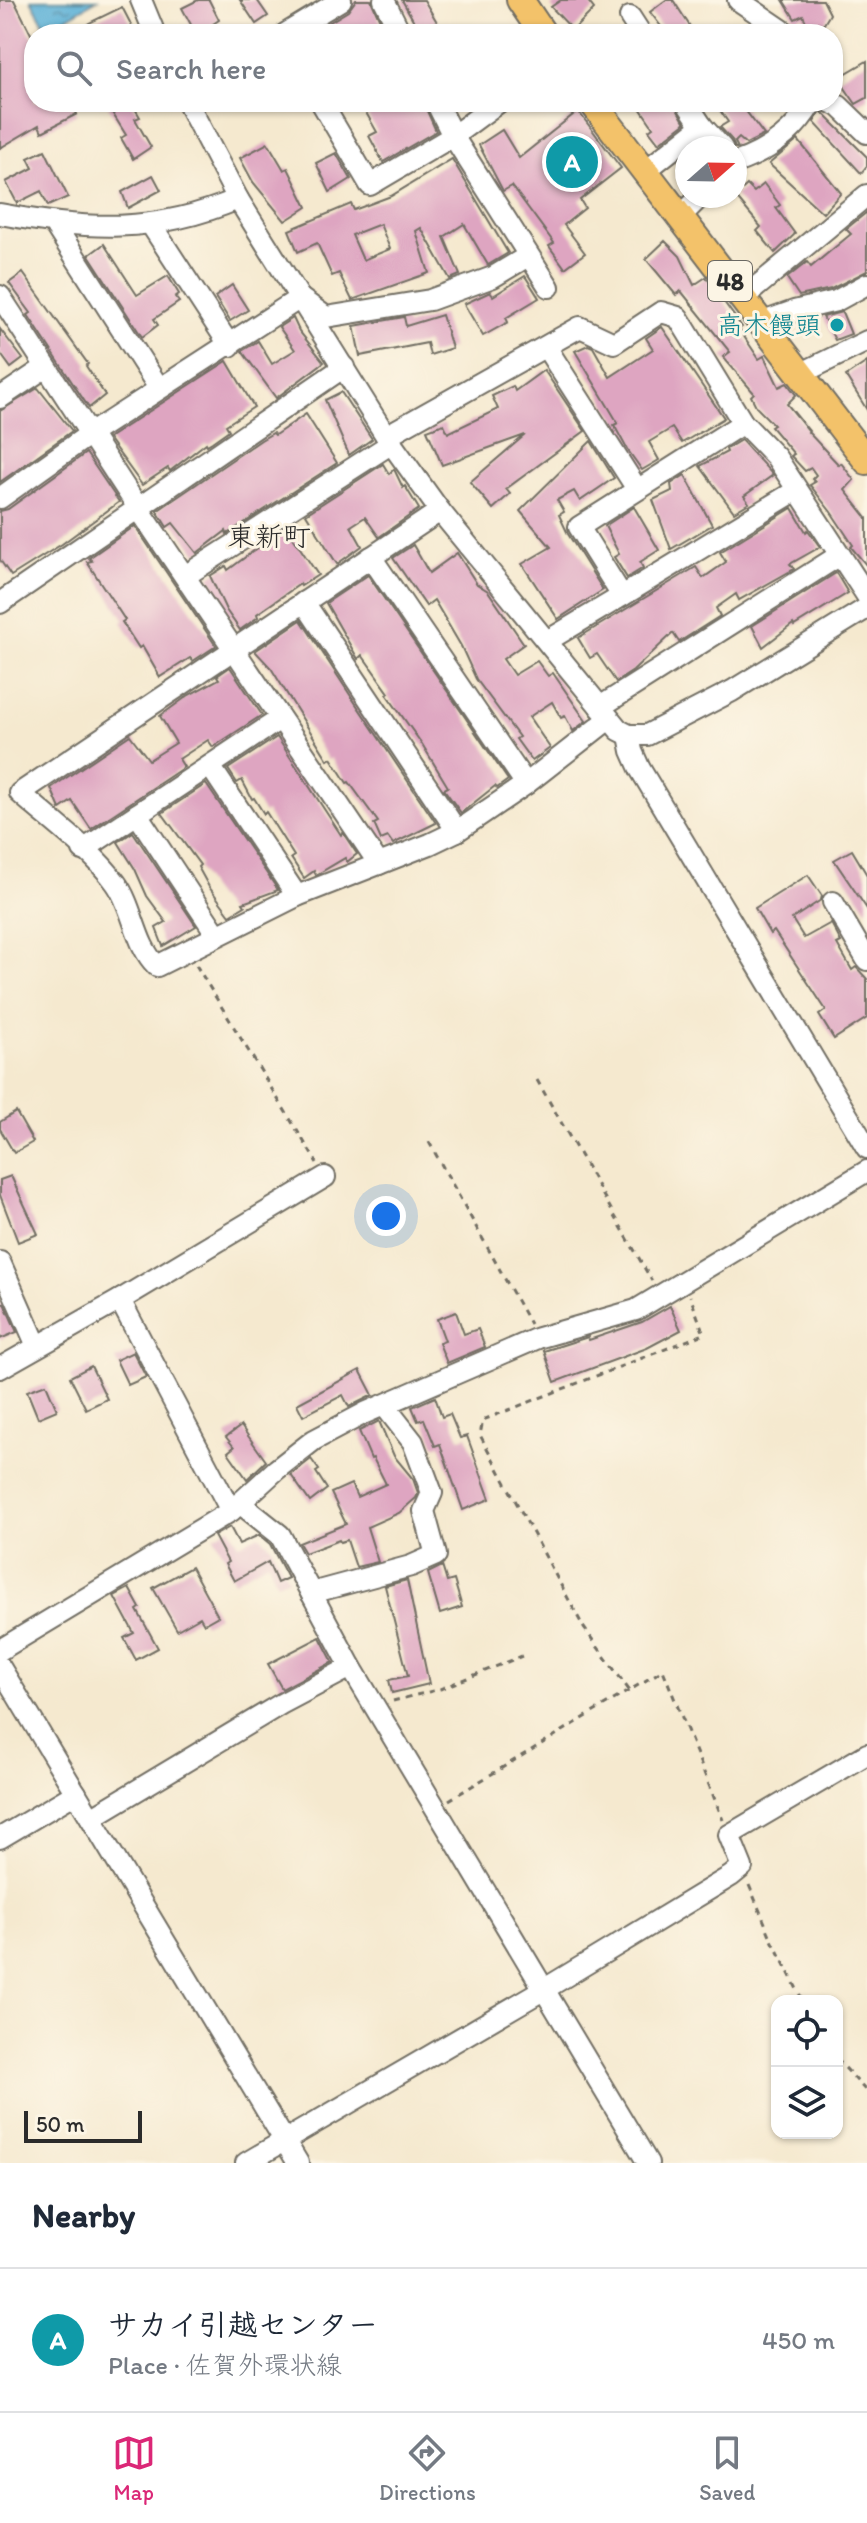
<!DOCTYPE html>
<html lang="en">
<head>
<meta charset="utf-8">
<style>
	body { margin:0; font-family:Itim,"Klee One",sans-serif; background:#f2f2f3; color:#1f2937 }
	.controls { position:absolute; right:24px; bottom:24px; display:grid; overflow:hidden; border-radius:16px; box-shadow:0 2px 6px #0004 }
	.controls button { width:72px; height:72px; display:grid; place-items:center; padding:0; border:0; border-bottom:2px solid #e0e1e3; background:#fff; color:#1f2937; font:40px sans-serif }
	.compass { position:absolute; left:675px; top:136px; width:72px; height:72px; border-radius:50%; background:#fff; box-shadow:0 2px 6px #0004; rotate:70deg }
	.scale { position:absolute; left:24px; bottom:20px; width:118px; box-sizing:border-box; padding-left:8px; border:4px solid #2b2b2b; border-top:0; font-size:22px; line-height:28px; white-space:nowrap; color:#2b2b2b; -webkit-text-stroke:6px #fcf5e5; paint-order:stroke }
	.you { position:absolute; left:386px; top:1216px; width:28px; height:28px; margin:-20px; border:6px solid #fff; border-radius:50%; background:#1a73e8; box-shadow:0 0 0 12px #1a73e833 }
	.badge { display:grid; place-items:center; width:52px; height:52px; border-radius:50%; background:#db2777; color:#fff; font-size:26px; font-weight:700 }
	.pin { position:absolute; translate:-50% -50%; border:4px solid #fff; box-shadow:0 2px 8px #0006 }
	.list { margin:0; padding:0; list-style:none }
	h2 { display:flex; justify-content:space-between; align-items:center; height:104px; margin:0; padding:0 32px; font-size:34px }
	h2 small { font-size:26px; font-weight:400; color:#747a83 }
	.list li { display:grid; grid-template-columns:52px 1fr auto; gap:24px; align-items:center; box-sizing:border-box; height:144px; padding:0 32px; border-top:2px solid #e0e1e3 }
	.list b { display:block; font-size:30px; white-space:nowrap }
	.list p { margin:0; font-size:26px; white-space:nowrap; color:#747a83 }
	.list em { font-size:26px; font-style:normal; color:#747a83 }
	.icon { flex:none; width:44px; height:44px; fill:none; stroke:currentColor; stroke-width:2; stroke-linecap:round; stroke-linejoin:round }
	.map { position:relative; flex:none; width:867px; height:2163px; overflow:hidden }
	.search { position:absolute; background:#fff; box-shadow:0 2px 6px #0004; left:24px; right:24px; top:24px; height:88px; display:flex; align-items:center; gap:20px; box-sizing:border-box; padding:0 28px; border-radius:32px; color:#747a83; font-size:30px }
	.sheet { height:248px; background:#fff }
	nav { display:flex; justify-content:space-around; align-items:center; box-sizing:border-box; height:112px; border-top:2px solid #e0e1e3; background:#fff; font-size:22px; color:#747a83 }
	nav a { display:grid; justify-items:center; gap:4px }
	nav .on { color:#db2777 }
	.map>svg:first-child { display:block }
</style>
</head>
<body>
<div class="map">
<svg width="867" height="2163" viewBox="0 0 867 2163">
	<defs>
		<pattern id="water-ripples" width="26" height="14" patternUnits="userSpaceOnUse" patternTransform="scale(2)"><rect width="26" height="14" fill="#5ab0d7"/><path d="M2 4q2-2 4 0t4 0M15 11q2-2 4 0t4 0" fill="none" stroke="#4b8faf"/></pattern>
	</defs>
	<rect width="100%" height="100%" fill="#fcf5e5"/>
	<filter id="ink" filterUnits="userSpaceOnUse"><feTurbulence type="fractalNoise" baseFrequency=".0125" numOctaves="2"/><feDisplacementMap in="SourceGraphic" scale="16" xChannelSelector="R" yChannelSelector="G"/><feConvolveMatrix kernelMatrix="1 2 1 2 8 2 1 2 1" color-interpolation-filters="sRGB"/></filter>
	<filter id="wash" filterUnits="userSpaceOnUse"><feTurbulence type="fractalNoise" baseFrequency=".006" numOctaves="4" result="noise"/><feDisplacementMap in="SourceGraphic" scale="32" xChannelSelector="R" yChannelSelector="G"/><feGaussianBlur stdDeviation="1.8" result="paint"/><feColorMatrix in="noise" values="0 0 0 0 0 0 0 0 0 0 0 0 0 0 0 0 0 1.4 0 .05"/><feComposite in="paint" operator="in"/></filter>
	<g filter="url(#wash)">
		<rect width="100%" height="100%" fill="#f5e9cf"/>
		<path fill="url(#water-ripples)" stroke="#426e81" stroke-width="2" d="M31 0H97L47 29Z"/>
		<g id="blocks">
			<g fill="#dea5c1" fill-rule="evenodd">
				<path d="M0 0H14L34 40V102H71L77 114 42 132 39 125 0 148Z"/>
				<path d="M198 0H209L219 20 213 24 219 34H196L182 8Z"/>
				<path d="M240 0H257L268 16 256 24Z"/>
				<path d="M356 0H371L386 34H320L317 30 348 11Z"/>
				<path d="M402 0H424L444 34H421Z"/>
				<path d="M561 0H587L594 9 573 30 551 7Z"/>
				<path d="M666 0H673L695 34H667L650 12Z"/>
				<path d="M783 0H823L830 14 824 24 810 31 803 15 795 19Z"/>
				<path d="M122 7 136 34H74L89 23Z"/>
				<path d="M867 61V98L856 104 838 78Z"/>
				<path d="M115 102H131L140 117 135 119 151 147 133 159 121 138 126 135 108 106Z"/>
				<path d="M360 102H423L436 131 383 162 369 136 377 132Z"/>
				<path d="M636 102H673L685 123 659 143 649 130 653 127Z"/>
				<path d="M714 102H739L764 135 746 144 739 138 735 142 738 148H735L732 140 720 127 728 122Z"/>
				<path d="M578 111 621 168 580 200 585 208 564 225 585 253 565 268 549 246 554 243 512 186 503 191 479 145 502 130 519 158Z"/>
				<path d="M821 111 867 157V166L861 173 814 122Z"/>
				<path d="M798 140 841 193 823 213 769 164Z"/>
				<path d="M268 143 284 170 288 168 307 207 285 221 253 182 240 158Z"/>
				<path d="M45 150 68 197 48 206 41 191 17 203 6 182 33 168 28 158Z"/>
				<path d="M336 153 351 179 330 192 316 163Z"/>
				<path d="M452 159 508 253 488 265 464 224 444 237 460 275 450 279 421 228 416 231 429 273 352 300 339 273 332 276 317 243 298 252 289 230 351 204 354 210 391 196ZM380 224 390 249 363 260 352 235Z"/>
				<path d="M153 175 161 190 128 208 122 192Z"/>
				<path d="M764 184 780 205 776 208 795 234 775 253 757 231 761 227 735 196 747 185 754 192Z"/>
				<path d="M867 212V271L831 289 799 296 787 278 807 262 811 267 851 234 846 229Z"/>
				<path d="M665 241 680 256 694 285 706 277 742 327 739 329 759 359 764 356 779 387 787 383 796 395 787 404 809 431 808 432 839 465 841 463 854 480 845 490 867 518V566L851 547 853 545 831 512 810 485 815 482 812 479 816 475 811 468 805 471 791 456 794 454 771 427 774 425 757 408 751 396 754 393 723 357 730 352 681 291 676 295 646 259Z"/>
				<path d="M104 244 137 295 168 276 179 294 175 297 179 302 154 319 158 325 142 337 89 255Z"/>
				<path d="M23 273 88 364 86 366 105 395 89 408 28 315 31 313 9 283Z"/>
				<path d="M525 276 539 298 506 318 508 322 483 336 464 304 490 292 493 296Z"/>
				<path d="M232 285 248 310 230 321 215 297Z"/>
				<path d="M842 312 851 334 835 340 823 317Z"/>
				<path d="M442 315 452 348 430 355 427 343 360 356 354 326 404 317 406 326Z"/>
				<path d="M293 318 299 331 324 362 276 398 242 351 258 341 272 364 295 350 279 327Z"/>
				<path d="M662 327 724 418 682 443 672 428 649 442 659 460 642 470 627 449 614 425 618 423 575 351 588 345 593 347 610 377 653 349 646 338Z"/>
				<path d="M0 329 23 359 11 368 0 353Z"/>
				<path d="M227 361 254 407 226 425 229 430 212 442 207 445 206 443 170 471 168 468 142 485 108 438Z"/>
				<path d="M867 362V410L846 376Z"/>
				<path d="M544 370 585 431 506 489 510 494 493 509 470 482 525 435 442 465 427 430 444 424 448 433 498 409 492 396 513 386 515 391Z"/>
				<path d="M38 388 72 431 0 482V411Z"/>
				<path d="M341 392 372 439 349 455 325 400Z"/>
				<path d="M306 414 337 463 227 534 226 531 197 553 173 523 167 527 157 511 261 440 273 433 275 435Z"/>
				<path d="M741 440 773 475 744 496 749 503 734 512 700 466 727 452 726 449Z"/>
				<path d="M591 441 614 478 580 501 574 491 557 500 564 512 559 515 568 534 603 590 558 619 522 564 551 547 520 511Z"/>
				<path d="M86 453 119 502 62 544 11 576 0 560V511L8 509Z"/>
				<path d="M383 464 389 474 394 469 403 488 405 486 419 509 379 537 365 517 351 526 362 546 337 564 306 514Z"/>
				<path d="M685 475 712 525 671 549 653 500 672 491 671 484Z"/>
				<path d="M634 507 659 550 640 562 643 568 627 578 614 557 619 554 605 526Z"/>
				<path d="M792 508 806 532 808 530 820 547 790 564 794 569 739 600 736 594 716 608 720 616 679 642 673 633 633 671 616 682 597 654 590 658 578 638 696 567 703 578 726 562 720 552Z"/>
				<path d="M135 526 216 646 193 661 190 658 160 677 142 646 139 648 122 622 125 620 87 562 92 561 89 558Z"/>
				<path d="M286 527 318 575 301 586 300 584 257 614 258 617 240 630 226 610 210 576 226 566 228 570Z"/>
				<path d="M413 545 429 573 457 553 477 584 488 591 524 644 503 659 514 675 537 661 548 676 553 673 586 721 573 731 565 716 561 718 552 702 529 717 550 748 532 761 516 739 519 737 476 679 461 646 434 600 426 606 393 558Z"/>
				<path d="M836 573 848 593 794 626 793 624 763 647 752 626Z"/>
				<path d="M368 575 508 780 497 788 495 786 461 813 444 789 448 787 422 744 387 695 389 693 362 655 358 659 326 603Z"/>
				<path d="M301 620 358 707 436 823 393 844 388 837 381 840 374 824 378 822 349 782 347 783 331 758 328 760 271 668 255 651Z"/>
				<path d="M230 667 262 715 213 747 208 740 179 759 184 767 91 829 72 801 60 809 51 788 130 735 149 760 176 743 160 716 189 695 219 679 217 676Z"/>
				<path d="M277 737 341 835 343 833 357 854 347 862 345 858 316 875 314 871 304 878 291 858 294 856 266 812 264 814 254 798 252 799 242 780 237 783 228 769Z"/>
				<path d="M206 784 278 890 243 903 245 906 230 915 209 887 198 867 200 865 162 813Z"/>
				<path d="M133 832 196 926 163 946 156 928 166 922 147 896 135 869 118 842Z"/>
				<path d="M852 850 867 875V909L834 860Z"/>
				<path d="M808 875 822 896 821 900 792 919 804 938 831 923 841 942 837 944 852 970 856 967 867 979V1018L834 1039 819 1015 826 1010 774 931 770 934 755 908Z"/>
				<path d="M16 1112 33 1142 14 1153 0 1129V1122Z"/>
				<path d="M11 1176 38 1234 18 1242 0 1195V1180Z"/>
				<path d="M4 1303 17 1332 0 1339V1305Z"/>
				<path d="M670 1306 681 1330 647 1348 555 1382 544 1351 588 1337 589 1340 642 1322Z"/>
				<path d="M456 1312 464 1334 478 1329 485 1347 447 1363 439 1343 445 1341 437 1319Z"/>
				<path d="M133 1352 146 1377 128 1385 116 1360Z"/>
				<path d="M91 1366 107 1399 86 1409 70 1377Z"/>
				<path d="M360 1370 373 1395 349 1407 343 1395 303 1416 297 1404Z"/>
				<path d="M46 1384 57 1410 38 1418 27 1391Z"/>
				<path d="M435 1397 442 1417 450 1414 460 1438 467 1436 490 1499 463 1510 440 1444 435 1446 424 1419 418 1421 412 1407Z"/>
				<path d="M379 1421 394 1456 413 1479 418 1493 416 1498 399 1513 367 1527 378 1562 356 1567 347 1540 340 1542 339 1540 305 1553 299 1543 346 1524 331 1493 351 1484 357 1497 386 1484 373 1458 371 1459 359 1431Z"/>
				<path d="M241 1426 266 1461 247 1479 228 1452 234 1447 226 1437Z"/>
				<path d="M311 1459 319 1470 316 1472 327 1489 310 1502 291 1475Z"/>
				<path d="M230 1527 239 1544 259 1535 270 1544 288 1578 277 1583 268 1562 234 1581 225 1564 228 1562 214 1536Z"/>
				<path d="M442 1566 447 1582 454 1580 462 1607 440 1614 428 1573Z"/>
				<path d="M191 1567 218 1616 204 1624 200 1617 177 1630 153 1588Z"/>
				<path d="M407 1580 429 1684 392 1693 389 1680 408 1676 385 1586Z"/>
				<path d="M129 1588 140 1608 137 1610 158 1648 136 1660 124 1638 134 1633 114 1596Z"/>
				<path d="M320 1637 333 1662 282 1689 268 1664Z"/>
			</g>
		</g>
	</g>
	<g filter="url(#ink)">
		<use href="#blocks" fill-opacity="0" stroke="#726e64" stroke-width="2"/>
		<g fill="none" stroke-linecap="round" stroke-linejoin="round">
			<g stroke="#726e64" stroke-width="24">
				<g id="minor">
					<path d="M141 0 155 34"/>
					<path d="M384 0 401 34"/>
					<path d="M738 0 788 34"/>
					<path d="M630 17 641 34"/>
					<path d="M285 34 341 0"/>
					<path d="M187 102 238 199 386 436 440 511 619 730 629 735H647L732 691 867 608"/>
					<path d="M321 102 370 185 453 136 549 287"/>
					<path d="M436 102 453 136 499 102"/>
					<path d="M686 102 702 126"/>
					<path d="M830 102 839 106 867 133"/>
					<path d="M735 163C767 152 795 132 812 102"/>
					<path d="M645 171 702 126 722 148"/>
					<path d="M0 214C86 230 155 234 238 199"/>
					<path d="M681 216 701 196"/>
					<path d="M150 223 230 346"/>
					<path d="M54 224 159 388"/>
					<path d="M0 296 139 509 379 864"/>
					<path d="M743 298 867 195"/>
					<path d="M763 322 794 311 836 301 867 284"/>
					<path d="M546 347 637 489"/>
					<path d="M802 373 867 341"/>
					<path d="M0 398 46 367"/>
					<path d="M386 436 580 327 614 343 661 312 678 317 743 423 776 457 867 596"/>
					<path d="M0 498 90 434 300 298 326 317 430 300 493 277 528 256"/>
					<path d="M440 511 20 793C50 820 92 850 116 883 134 908 135 945 157 966L297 896 430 844 457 831 526 784 609 719"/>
					<path d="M371 557 526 784"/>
					<path d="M185 576 392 443"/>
					<path d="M622 596 797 490"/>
					<path d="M304 602 457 831"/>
					<path d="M0 603 344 367"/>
					<path d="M547 641 622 596 579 527 743 423"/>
					<path d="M600 707 840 555"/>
					<path d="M629 735 632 751 640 769 867 1148"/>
					<path d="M210 766 297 896"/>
					<path d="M137 814 217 935"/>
					<path d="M83 850 280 719"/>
					<path d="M833 902 867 960"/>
					<path d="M0 1262 37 1346"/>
					<path d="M120 1300 231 1511"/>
					<path d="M0 1368 120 1300 325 1177"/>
					<path d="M241 1504 280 1535 351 1667 648 2163"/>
					<path d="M311 1593 411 1566 436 1555 424 1511 432 1493 413 1442 384 1405"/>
					<path d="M0 1650 231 1511 277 1469 314 1440 365 1413 538 1338 636 1310 867 1171"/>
					<path d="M0 1667 298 2163"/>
					<path d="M91 1818 281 1704 351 1667"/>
					<path d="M0 1838 76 1793"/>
					<path d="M246 2163 543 1990 731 1876 742 1867 729 1835 867 1754"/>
				</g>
			</g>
			<g stroke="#726e64" stroke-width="30">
				<g id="major">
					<path d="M520 0 543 34"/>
					<path d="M592 102 867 461"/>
				</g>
			</g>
			<g stroke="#726e64" stroke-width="3" stroke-dasharray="6 6" stroke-linecap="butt">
				<path d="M196 965 317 1163"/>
				<path d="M537 1080 652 1281"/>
				<path d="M429 1142 530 1324"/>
				<path d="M629 1690 584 1628 480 1435 483 1420 704 1334 690 1296"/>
				<path d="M393 1701 440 1689 522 1656"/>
				<path d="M449 1800 663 1670 723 1820"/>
				<path d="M749 1885 772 1940 803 2001"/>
				<path d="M837 2059 867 2092"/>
			</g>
			<use href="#minor" stroke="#fff" stroke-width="20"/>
			<use href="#major" stroke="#f3c26a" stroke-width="26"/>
		</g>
	</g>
	<circle fill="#0f9aa8" stroke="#fcf5e5" stroke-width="3" cx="837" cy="325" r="8"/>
	<g text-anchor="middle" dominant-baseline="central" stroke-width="6" stroke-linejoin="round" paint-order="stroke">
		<rect fill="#fcf5e5" stroke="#6a6863" stroke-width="2" x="708" y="261" width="44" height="40" rx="6"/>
		<g font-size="24" font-weight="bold" fill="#2b2b2b">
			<text x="730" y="281">48</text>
		</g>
		<g font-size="26" fill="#0d838f" stroke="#fcf5e5" text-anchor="end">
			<text x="821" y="325">高木饅頭</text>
		</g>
		<g font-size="28" fill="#2b2b2b" stroke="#fcf5e5">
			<text x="269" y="536">東新町</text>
		</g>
	</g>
</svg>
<div class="controls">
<button><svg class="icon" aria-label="locate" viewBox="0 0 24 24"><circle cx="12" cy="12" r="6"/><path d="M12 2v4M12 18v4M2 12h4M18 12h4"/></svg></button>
<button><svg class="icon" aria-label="layers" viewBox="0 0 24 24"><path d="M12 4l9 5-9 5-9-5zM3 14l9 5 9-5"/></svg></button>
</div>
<svg class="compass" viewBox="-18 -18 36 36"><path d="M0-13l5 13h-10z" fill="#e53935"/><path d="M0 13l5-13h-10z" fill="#747a83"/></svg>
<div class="scale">50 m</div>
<div class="you"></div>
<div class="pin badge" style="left:572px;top:162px;background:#0f9aa8">A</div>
<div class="search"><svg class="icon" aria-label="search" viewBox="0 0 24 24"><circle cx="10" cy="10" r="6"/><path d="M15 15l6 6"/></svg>Search here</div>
</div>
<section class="sheet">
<h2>Nearby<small></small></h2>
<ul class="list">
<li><span class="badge" style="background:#0f9aa8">A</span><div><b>サカイ引越センター</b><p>Place · 佐賀外環状線</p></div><em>450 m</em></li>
</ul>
</section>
<nav>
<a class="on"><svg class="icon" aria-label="map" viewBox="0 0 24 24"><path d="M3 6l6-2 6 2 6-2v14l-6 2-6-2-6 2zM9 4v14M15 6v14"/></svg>Map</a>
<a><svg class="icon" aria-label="directions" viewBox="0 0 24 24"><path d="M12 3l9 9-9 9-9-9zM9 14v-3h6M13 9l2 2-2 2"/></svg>Directions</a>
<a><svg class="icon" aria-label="saved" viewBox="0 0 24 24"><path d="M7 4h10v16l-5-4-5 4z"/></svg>Saved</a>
</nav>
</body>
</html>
